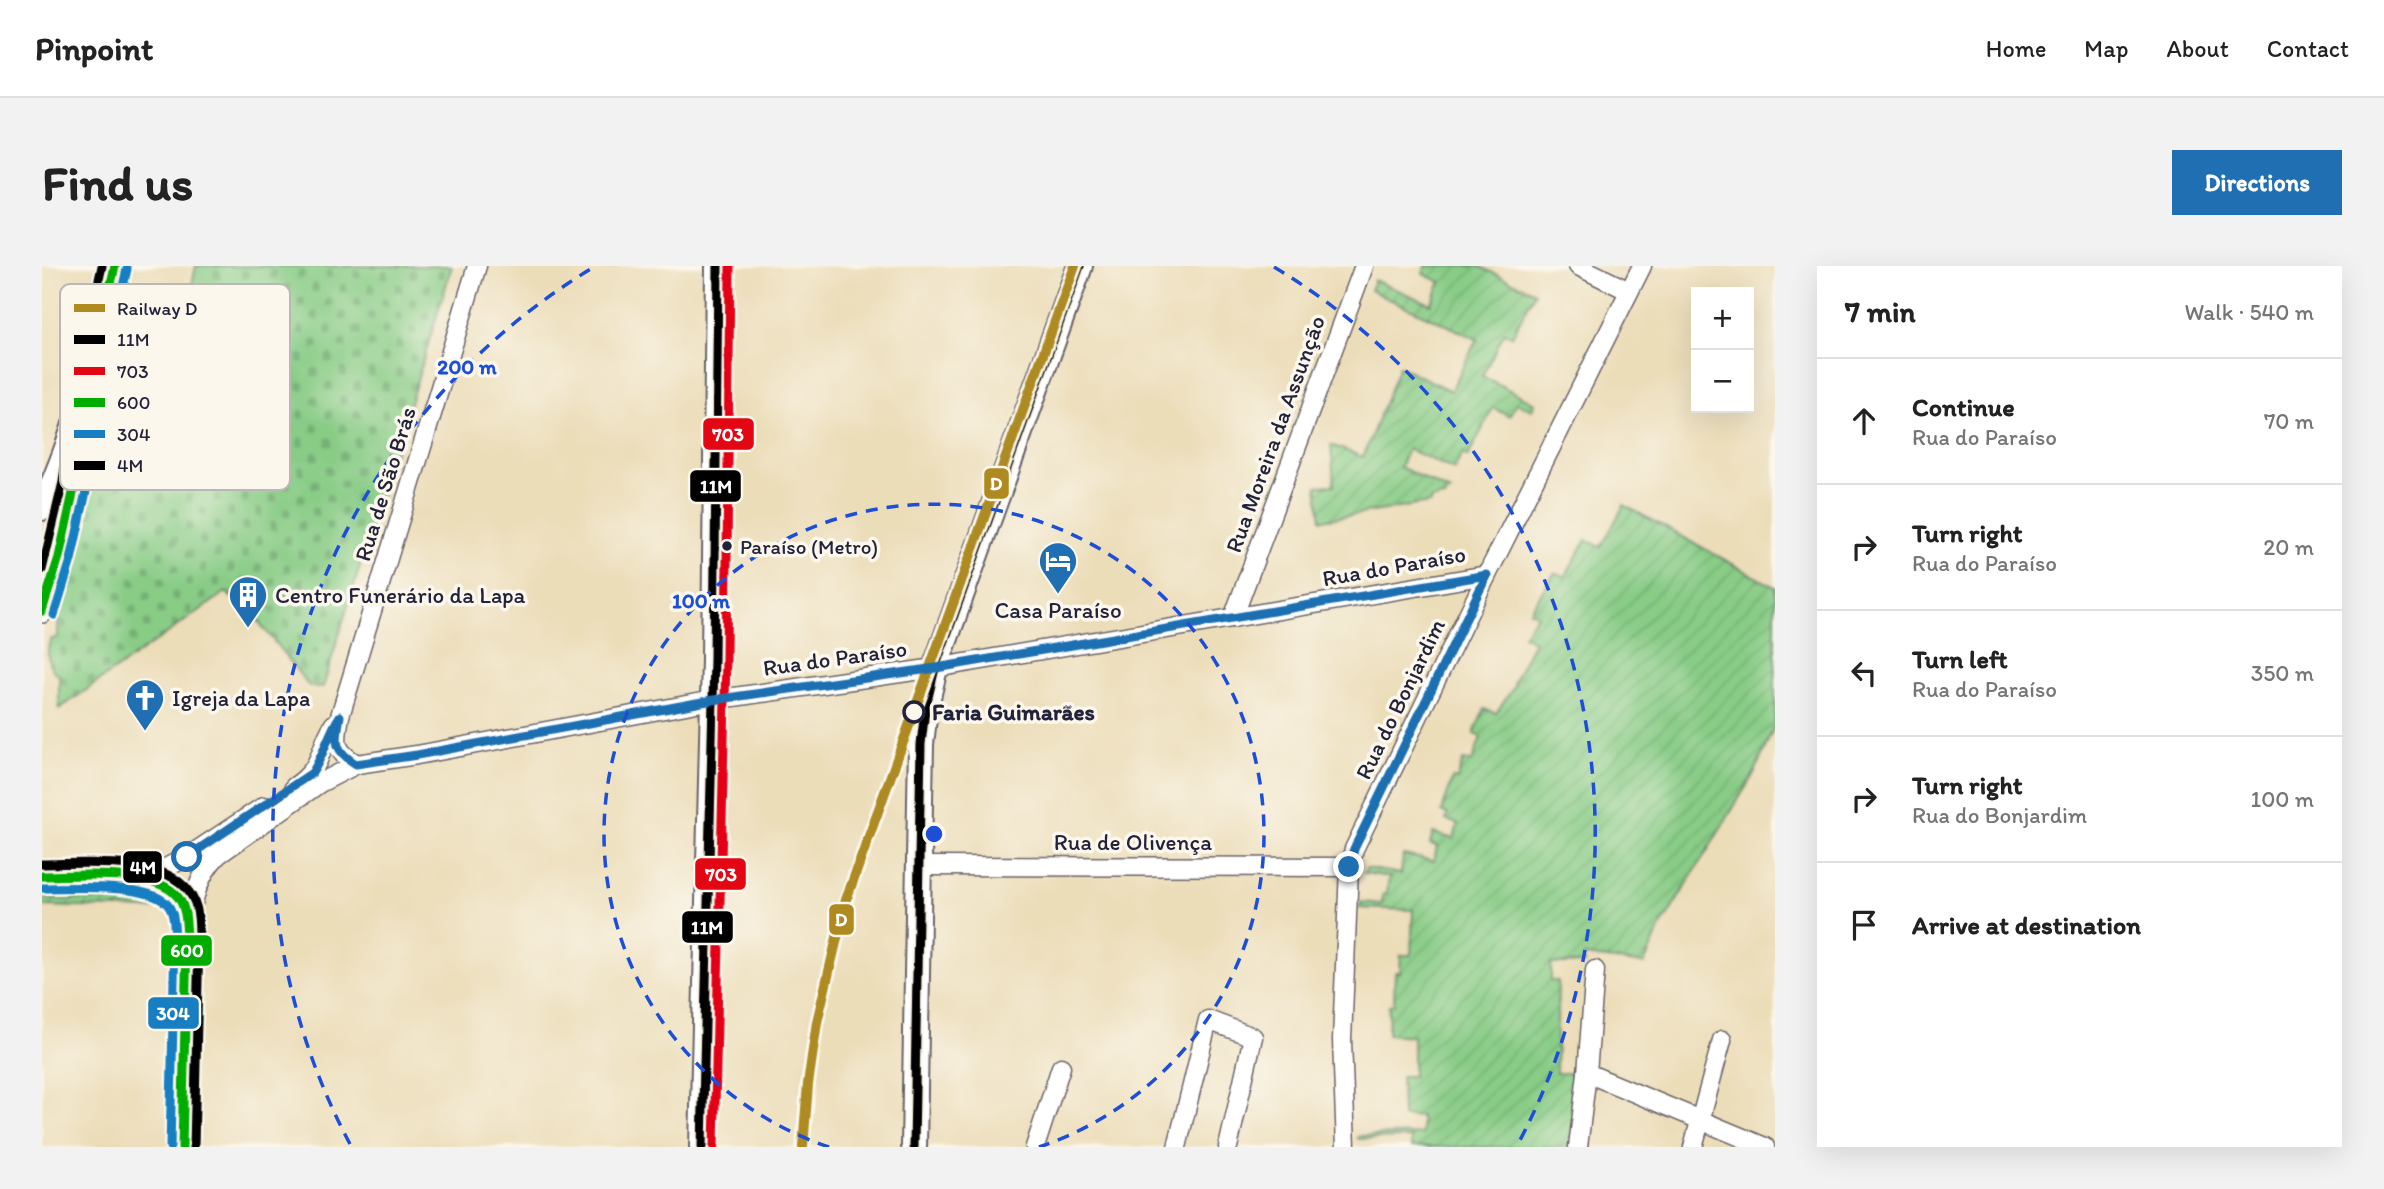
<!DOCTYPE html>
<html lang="en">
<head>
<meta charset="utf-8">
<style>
	body { margin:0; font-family:Itim,sans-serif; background:#f2f2f2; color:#222 }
	.controls { position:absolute; right:21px; top:21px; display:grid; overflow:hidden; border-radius:0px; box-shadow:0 7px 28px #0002 }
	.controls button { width:63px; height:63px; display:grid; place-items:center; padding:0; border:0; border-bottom:2px solid #e0e0e0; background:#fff; color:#222; font:35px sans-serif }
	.stop { position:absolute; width:21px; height:21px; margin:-16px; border:5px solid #1f6fb2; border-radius:50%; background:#fff }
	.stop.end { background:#1f6fb2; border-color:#fff; box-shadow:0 2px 7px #0008 }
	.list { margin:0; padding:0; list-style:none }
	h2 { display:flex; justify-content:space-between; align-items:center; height:91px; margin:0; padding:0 28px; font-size:30px }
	h2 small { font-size:23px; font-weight:400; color:#767676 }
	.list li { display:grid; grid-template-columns:46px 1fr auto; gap:21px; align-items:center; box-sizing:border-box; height:126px; padding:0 28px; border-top:2px solid #e0e0e0 }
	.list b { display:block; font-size:26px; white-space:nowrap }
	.list p { margin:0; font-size:23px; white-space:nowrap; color:#767676 }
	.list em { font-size:23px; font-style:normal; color:#767676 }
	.icon { flex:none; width:38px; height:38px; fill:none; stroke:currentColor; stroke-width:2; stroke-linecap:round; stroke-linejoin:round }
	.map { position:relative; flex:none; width:1733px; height:881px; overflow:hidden; border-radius:0px }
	header { display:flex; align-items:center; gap:42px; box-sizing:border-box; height:98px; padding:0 35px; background:#fff; border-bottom:2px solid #e0e0e0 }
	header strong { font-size:33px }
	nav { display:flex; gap:38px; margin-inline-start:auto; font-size:24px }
	.intro { display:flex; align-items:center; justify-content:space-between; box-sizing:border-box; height:168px; padding:0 42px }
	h1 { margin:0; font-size:49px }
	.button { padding:18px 32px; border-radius:0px; background:#1f6fb2; color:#fff; font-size:24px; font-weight:700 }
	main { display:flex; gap:42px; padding:0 42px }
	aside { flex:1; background:#fff; border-radius:0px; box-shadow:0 7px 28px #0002 }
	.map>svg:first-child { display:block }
</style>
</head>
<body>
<header>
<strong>Pinpoint</strong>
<nav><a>Home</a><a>Map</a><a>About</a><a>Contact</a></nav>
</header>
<div class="intro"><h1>Find us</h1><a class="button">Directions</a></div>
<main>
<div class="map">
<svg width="1733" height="881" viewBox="0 0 1733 881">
	<defs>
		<pattern id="cemetery-stones" width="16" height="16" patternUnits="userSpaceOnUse" patternTransform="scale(1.75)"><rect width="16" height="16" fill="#88cc86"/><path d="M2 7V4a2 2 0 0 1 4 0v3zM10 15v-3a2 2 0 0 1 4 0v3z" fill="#75af75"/></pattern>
		<pattern id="garden-furrows" width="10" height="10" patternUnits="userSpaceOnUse" patternTransform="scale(1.75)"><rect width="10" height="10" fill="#88cc86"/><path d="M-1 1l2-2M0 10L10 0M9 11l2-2" fill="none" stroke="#75af75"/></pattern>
	</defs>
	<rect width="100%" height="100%" fill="#fbf7ec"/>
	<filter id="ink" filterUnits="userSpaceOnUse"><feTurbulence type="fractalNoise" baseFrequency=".0143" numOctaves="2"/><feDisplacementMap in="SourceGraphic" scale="14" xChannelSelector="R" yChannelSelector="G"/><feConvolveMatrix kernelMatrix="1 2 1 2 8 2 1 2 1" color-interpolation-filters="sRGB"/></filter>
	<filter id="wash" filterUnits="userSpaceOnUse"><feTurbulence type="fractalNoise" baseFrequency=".00686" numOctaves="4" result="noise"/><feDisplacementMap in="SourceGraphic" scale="28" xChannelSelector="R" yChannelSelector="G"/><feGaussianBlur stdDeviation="1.57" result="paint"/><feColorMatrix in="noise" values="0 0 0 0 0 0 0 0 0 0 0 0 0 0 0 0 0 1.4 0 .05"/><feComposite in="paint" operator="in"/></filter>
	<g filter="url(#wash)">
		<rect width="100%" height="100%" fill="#ecddb9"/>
		<path fill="url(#cemetery-stones)" stroke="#557760" stroke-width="2" d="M154 0H410L281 421 275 422 267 420 195 328 190 332 184 326 17 443V409C5 403 4 387 8 374L16 371V339L66 115 127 128Z"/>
		<g fill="url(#garden-furrows)" stroke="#557760" stroke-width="2">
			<path d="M1384 0H1436L1493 26 1470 70 1462 67 1440 110 1493 137 1490 144 1475 137 1467 150 1451 142 1426 191 1420 188 1412 204 1366 183 1358 201 1409 226 1403 228V231L1388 234V237L1279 254 1275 220 1292 219 1289 179 1321 191 1357 100 1409 125 1435 73 1328 24 1332 14 1389 38 1399 16 1381 8Z"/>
			<path d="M1582 239 1733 321V458L1713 506 1617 664 1602 698 1542 690V698H1509V715H1516L1514 807H1538L1528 881H1370L1369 872 1316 873V870L1380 868 1379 850 1360 851 1359 810H1371V770L1346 768 1347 739 1352 738 1353 706H1358L1359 689H1369L1371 644 1317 642 1319 636 1340 638 1341 628H1345L1347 611 1322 607 1324 602 1359 608 1361 589 1392 595 1395 580 1388 578 1391 567 1412 573 1416 558 1404 554 1406 548 1400 546 1410 513 1415 514 1421 494 1430 496 1439 471 1432 468 1442 443 1454 447 1473 419 1471 417 1492 375 1481 369 1495 349 1488 345 1513 306 1523 311 1544 274 1559 281Z"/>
			<path d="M0 633 113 635 115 640 111 643 0 640Z"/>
		</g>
	</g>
	<g filter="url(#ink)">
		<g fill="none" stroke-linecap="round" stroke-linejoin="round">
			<g stroke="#696367" stroke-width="21">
				<g id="minor">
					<path d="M1536 0 1587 25"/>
					<path d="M1191 352 1322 0"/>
					<path d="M315 498C290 484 294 475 298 450L435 0"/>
					<path d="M252 521C283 500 275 485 292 458"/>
					<path d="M876 600 1307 601"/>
					<path d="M102 613 145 591 222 540"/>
					<path d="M147 659C151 633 156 609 176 589L278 517 315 498 375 489 671 434 893 402 1445 309"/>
					<path d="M1545 807 1723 881"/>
					<path d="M993 881 1019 801"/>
					<path d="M1135 881 1166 754 1211 771 1186 881"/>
					<path d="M1304 881 1300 774 1307 601 1312 583 1445 309 1600 0"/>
					<path d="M1536 881 1545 807 1553 704"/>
					<path d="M1651 881 1680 774"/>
				</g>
			</g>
			<g stroke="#696367" stroke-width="26">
				<g id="tertiary">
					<path d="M0 345C24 284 34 217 42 153"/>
					<path d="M0 610C32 611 110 605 132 627 145 639 144 657 145 673L140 881"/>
				</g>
			</g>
			<g stroke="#696367" stroke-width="28">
				<g id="secondary">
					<path d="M0 242C37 166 55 82 73 0"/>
					<path d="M660 881 672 393 676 0"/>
					<path d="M872 881 879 478 883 444 893 402 1038 0"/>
				</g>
			</g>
			<use href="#minor" stroke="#fff" stroke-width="18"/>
			<use href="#tertiary" stroke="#fff" stroke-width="23"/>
			<use href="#secondary" stroke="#fff" stroke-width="24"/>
			<g stroke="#fbf7ec" stroke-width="14">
				<g id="bus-1">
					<path d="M660 881 672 393 676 0"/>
					<path d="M872 881 879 478 883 444 893 402 1038 0"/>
				</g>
			</g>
			<g stroke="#fbf7ec" stroke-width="14">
				<path id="bus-2" d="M672 881 684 393 688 0"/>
			</g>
			<g stroke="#fbf7ec" stroke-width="14">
				<g id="bus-3">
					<path d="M0 345 17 291 33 218 47 115 73 0"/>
					<path d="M0 610C33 610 114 602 136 631 145 643 144 659 145 673L140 881"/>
				</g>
			</g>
			<g stroke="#fbf7ec" stroke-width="14">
				<g id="bus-4">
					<path d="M12 349 29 294 45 221 59 117 85 3"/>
					<path d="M0 622C29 622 103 617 124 637 133 645 132 662 133 673L128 881"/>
				</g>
			</g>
			<g stroke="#fbf7ec" stroke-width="14">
				<g id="bus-5">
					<path d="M0 304 21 216 35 112 60 0"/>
					<path d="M0 598C40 598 121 589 147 626 157 639 157 657 157 673L152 881"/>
				</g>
			</g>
			<use href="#bus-1" stroke="#000" stroke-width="9"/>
			<use href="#bus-2" stroke="#e30613" stroke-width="9"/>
			<use href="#bus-3" stroke="#00ac00" stroke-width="9"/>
			<use href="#bus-4" stroke="#187ec2" stroke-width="9"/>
			<use href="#bus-5" stroke="#000" stroke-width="9"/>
			<g stroke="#fbf7ec" stroke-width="16">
				<path id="rail-1" d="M761 881 766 818 775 756 804 634 1033 0"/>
			</g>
			<use href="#rail-1" stroke="#ae8a20" stroke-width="10"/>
		</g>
	</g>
	<g fill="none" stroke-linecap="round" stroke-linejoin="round" filter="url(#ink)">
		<path stroke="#1f6fb2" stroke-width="9" d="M145 591 270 507C282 489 286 468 298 450 294 475 290 483 314 498L375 489 671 434 894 402 1445 309 1312 583 1307 601"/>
	</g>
	<g fill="none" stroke="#1d4ed8" stroke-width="3.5" stroke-dasharray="12 9">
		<path d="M787 881A330 330 0 1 1 997 881"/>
		<path d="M308 878A661 661 0 0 1 552 1M1232 1A661 661 0 0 1 1476 878"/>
	</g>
	<defs>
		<g id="hotel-pin" transform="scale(2.0125)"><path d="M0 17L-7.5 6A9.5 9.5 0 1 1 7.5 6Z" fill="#1f6fb2" stroke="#fbf7ec"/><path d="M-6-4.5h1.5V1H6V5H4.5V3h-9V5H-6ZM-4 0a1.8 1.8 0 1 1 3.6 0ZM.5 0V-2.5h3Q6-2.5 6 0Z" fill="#fff"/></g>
		<g id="building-pin" transform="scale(2.0125)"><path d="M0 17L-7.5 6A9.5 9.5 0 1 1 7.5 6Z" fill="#1f6fb2" stroke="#fbf7ec"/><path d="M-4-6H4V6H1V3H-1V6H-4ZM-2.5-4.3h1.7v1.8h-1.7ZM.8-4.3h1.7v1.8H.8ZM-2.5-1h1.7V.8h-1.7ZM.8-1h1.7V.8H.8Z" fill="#fff"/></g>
		<g id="church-pin" transform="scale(2.0125)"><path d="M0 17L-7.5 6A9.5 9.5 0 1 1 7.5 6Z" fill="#1f6fb2" stroke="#fbf7ec"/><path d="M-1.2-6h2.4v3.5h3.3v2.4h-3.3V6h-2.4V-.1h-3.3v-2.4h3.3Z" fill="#fff"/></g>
	</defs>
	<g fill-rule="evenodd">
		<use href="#hotel-pin" x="1016" y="295"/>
		<use href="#building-pin" x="206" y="329"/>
		<use href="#church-pin" x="103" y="432"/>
	</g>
	<circle fill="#22223b" stroke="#fbf7ec" stroke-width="2.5" cx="685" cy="280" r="6"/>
	<circle fill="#fbf7ec" stroke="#22223b" stroke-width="3.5" cx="872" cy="446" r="10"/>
	<g text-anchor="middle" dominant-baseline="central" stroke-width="7" stroke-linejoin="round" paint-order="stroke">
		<g font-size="21" fill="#22223b" stroke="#fbf7ec" text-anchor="start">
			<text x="698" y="280">Paraíso (Metro)</text>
		</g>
		<g font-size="23" fill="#22223b" stroke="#fbf7ec">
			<text transform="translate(1233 168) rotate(-70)">Rua Moreira da Assunção</text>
			<text transform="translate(343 218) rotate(-73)">Rua de São Brás</text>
			<text transform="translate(1352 300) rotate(-10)">Rua do Paraíso</text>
			<text transform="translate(793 392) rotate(-8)">Rua do Paraíso</text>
			<text transform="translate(1358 433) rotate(-64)">Rua do Bonjardim</text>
			<text x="1091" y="576">Rua de Olivença</text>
		</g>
		<g font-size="23" fill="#22223b" stroke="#fbf7ec" text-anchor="start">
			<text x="233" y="329">Centro Funerário da Lapa</text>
			<text x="1016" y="344" text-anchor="middle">Casa Paraíso</text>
			<text x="130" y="432">Igreja da Lapa</text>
		</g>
		<g font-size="23" font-weight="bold" fill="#22223b" stroke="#fbf7ec" text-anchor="start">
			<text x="890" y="446">Faria Guimarães</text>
		</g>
	</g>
	<rect x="18" y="18" width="230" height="206" rx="10" fill="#fbf7ec" stroke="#bab7b7" stroke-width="2"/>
	<rect x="32" y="38" width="31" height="8" fill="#ae8a20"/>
	<rect x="32" y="69" width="31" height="9" fill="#000"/>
	<rect x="32" y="101" width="31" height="8" fill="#e30613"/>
	<rect x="32" y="132" width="31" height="9" fill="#00ac00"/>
	<rect x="32" y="164" width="31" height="8" fill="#187ec2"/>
	<rect x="32" y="195" width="31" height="9" fill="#000"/>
	<g font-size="19" fill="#22223b">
		<text x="75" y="49">Railway D</text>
		<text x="75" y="80">11M</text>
		<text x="75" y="112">703</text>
		<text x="75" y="143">600</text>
		<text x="75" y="175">304</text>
		<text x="75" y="206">4M</text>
	</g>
	<circle cx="892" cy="568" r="10" fill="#1d4ed8" stroke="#fbf7ec" stroke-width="3.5"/>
	<g font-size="21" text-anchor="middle" font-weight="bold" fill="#1d4ed8" stroke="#fbf7ec" stroke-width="7" stroke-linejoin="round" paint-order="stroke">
		<text x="425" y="108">200 m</text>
		<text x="659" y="342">100 m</text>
	</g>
	<g stroke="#fbf7ec" stroke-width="2.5">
		<rect x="660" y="151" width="53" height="34" rx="7" fill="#e30613"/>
		<rect x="941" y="201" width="27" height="33" rx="7" fill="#ae8a20"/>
		<rect x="647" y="203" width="53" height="34" rx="7" fill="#000"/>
		<rect x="80" y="584" width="41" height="34" rx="7" fill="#000"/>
		<rect x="652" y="591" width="53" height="34" rx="7" fill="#e30613"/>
		<rect x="786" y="637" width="27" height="33" rx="7" fill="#ae8a20"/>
		<rect x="639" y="644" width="53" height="34" rx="7" fill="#000"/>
		<rect x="118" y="668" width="53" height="33" rx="7" fill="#00ac00"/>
		<rect x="105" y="730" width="53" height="34" rx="7" fill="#187ec2"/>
	</g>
	<g font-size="19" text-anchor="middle" font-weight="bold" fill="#fff">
		<text x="686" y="175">703</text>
		<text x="954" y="224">D</text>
		<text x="674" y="227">11M</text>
		<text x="101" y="608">4M</text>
		<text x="679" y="615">703</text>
		<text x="799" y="660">D</text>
		<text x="665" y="668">11M</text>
		<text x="145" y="691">600</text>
		<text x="131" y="754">304</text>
	</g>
</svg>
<div class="controls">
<button>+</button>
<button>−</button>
</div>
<div class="stop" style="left:145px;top:591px"></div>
<div class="stop end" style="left:1307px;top:601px"></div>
</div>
<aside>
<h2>7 min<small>Walk · 540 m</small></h2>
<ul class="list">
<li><svg class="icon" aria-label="ahead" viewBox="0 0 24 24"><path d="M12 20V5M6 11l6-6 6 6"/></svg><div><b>Continue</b><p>Rua do Paraíso</p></div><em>70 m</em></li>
<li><svg class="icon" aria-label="right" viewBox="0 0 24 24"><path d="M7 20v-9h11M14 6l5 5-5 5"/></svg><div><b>Turn right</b><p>Rua do Paraíso</p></div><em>20 m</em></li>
<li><svg class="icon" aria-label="left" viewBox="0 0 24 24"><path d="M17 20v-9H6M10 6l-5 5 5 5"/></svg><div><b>Turn left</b><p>Rua do Paraíso</p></div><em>350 m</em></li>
<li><svg class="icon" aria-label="right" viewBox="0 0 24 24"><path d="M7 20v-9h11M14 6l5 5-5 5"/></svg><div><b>Turn right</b><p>Rua do Bonjardim</p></div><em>100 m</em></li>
<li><svg class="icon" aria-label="arrive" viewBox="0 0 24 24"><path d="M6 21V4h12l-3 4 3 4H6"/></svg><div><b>Arrive at destination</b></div></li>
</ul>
</aside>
</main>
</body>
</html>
